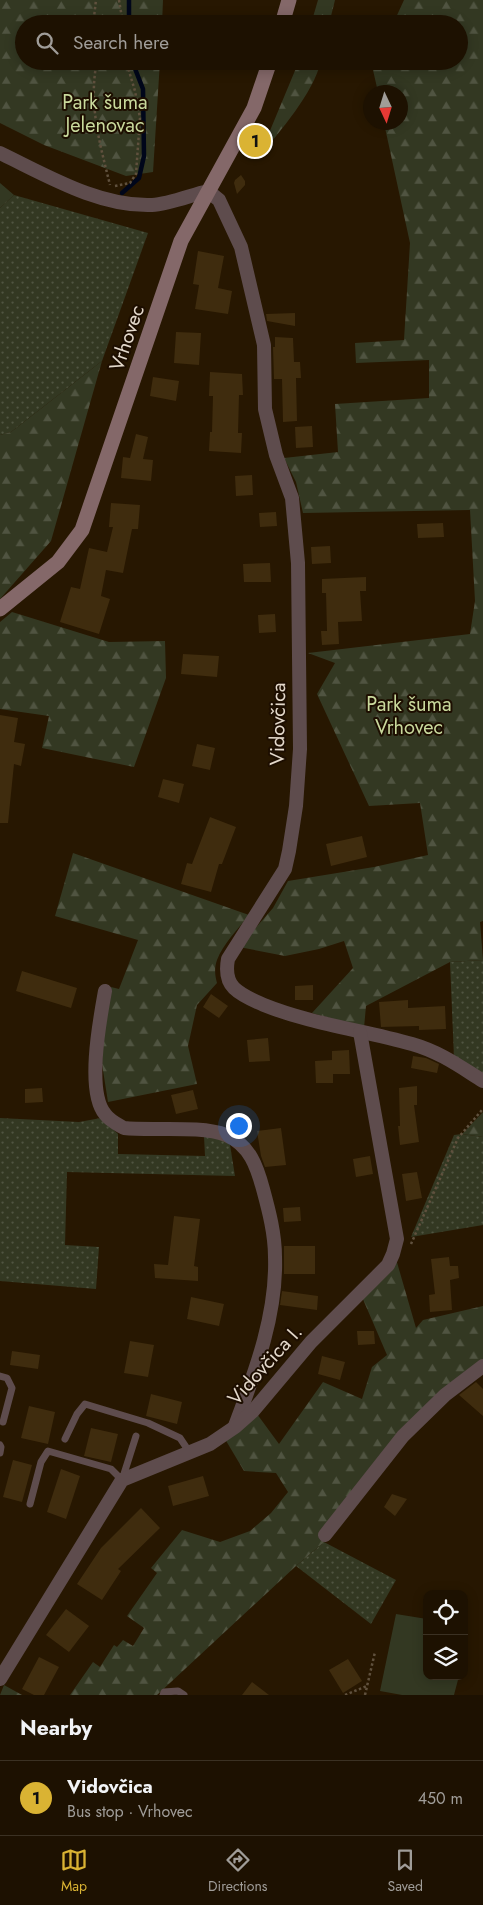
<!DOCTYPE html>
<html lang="en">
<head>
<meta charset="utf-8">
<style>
	body { margin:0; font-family:Jost,sans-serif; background:#251a0b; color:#f1f3f6 }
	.controls { position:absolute; right:15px; bottom:15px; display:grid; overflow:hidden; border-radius:10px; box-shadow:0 2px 12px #0003 }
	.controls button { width:45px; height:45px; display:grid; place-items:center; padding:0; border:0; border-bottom:1px solid #3b3123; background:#1d1101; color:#f1f3f6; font:25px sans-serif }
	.compass { position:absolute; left:363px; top:85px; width:45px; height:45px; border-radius:50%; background:#1d1101; box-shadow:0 2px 12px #0003; rotate:176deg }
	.you { position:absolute; left:238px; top:1125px; width:18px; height:18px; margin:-12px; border:4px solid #fff; border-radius:50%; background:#1a73e8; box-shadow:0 0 0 8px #1a73e833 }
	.badge { display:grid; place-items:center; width:32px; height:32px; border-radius:50%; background:#dab333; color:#111; font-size:16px; font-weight:700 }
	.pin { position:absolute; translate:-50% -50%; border:2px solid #fff; box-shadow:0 1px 5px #0006 }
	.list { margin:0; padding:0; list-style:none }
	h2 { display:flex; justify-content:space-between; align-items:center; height:65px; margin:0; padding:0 20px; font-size:21px }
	h2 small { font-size:16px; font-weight:400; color:#a09d99 }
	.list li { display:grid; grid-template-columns:32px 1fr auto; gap:15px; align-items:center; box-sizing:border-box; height:75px; padding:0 20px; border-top:1px solid #3b3123 }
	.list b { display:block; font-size:19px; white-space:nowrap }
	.list p { margin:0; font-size:16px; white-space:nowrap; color:#a09d99 }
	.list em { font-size:16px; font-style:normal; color:#a09d99 }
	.icon { flex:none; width:28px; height:28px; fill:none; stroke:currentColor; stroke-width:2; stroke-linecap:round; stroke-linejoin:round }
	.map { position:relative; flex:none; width:483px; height:1695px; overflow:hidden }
	.search { position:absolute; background:#1d1101; box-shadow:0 2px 12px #0003; left:15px; right:15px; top:15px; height:55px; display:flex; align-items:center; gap:12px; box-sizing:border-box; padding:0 18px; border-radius:28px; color:#a09d99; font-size:19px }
	.sheet { height:140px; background:#1d1101 }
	nav { display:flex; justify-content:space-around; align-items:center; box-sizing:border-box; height:70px; border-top:1px solid #3b3123; background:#1d1101; font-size:14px; color:#a09d99 }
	nav a { display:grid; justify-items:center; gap:2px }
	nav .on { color:#dab333 }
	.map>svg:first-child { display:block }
</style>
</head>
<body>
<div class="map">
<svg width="483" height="1695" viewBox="0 0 483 1695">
	<defs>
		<pattern id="grass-dots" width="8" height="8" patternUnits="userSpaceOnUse" patternTransform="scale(1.25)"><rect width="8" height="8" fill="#333822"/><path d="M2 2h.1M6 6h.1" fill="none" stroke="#505441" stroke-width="1.8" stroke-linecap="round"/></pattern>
		<pattern id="forest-firs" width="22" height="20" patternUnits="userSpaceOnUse" patternTransform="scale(1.25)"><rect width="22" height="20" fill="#333822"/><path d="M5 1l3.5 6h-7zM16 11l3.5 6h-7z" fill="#505441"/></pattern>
	</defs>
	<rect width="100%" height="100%" fill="#271701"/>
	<g fill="url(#grass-dots)">
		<path d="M14 195 148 233 102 361 11 432 0 435V208Z"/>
		<path d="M483 960V1076L454 1058 450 962Z"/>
		<path d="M0 1118 79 1122 101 1118 118 1134V1154L205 1156 204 1136 224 1140 230 1145 235 1176 67 1172 65 1245 99 1247 96 1289 0 1281Z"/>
		<path d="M462 1134 483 1137V1225L411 1237 454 1135Z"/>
		<path d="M324 1542 396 1580 371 1624 296 1566Z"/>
	</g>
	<g fill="url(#forest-firs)">
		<path d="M0 0H163L162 24H24V61H160L153 172 126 176 44 145 0 123Z"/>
		<path d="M318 0H335L329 24H311Z"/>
		<path d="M404 0H483V921L480 922 483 960 450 962 366 1006 364 1028 312 1013 353 968 344 941 319 949 285 956 239 947 273 908 288 881 374 867 428 855 420 803 369 806 317 694 335 663 308 653 470 634 475 601 470 510 303 513 296 482 284 458 338 452 335 404 429 398V360L356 363 355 343 404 340 410 243 384 123 400 122V92H378L373 70 377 61H459V24H393Z"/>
		<path d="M299 61H321C313 94 280 131 259 157Z"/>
		<path d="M0 183 14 195 0 208Z"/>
		<path d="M102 361 51 541 0 599V435L11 432Z"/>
		<path d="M12 612 109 642 165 641 166 678 134 767 42 748 49 716 0 709V622Z"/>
		<path d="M73 853 249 915C238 929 223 944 217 960 214 968 215 976 217 983L197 1005 188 1046 197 1084 108 1102 102 1064 104 1032 111 987 119 989 138 940 55 916Z"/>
		<path d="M483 1112V1137L462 1134Z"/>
		<path d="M396 1259 416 1328 423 1320 483 1306V1362L435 1398 321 1538 324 1542 296 1566 157 1695H70L93 1662 100 1667 114 1645 117 1647 123 1640 133 1646 144 1628 127 1616 157 1573 151 1568 182 1530 220 1542 250 1531 271 1513 288 1492 276 1473 244 1471 225 1439 257 1414 279 1444 323 1382 362 1399 372 1367 387 1355 362 1297Z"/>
		<path d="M4 1685 22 1695H0Z"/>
	</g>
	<path fill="#333822" d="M396 1614 427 1619V1676H459L454 1695H402L380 1691Z"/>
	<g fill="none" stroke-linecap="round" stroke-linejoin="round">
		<g stroke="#00061a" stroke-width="4.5">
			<path d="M129 0V24"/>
			<path d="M122 193 139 178 144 156 143 89 132 61"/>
		</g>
	</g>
	<g fill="#3f2c0e">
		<path d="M241 175 245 181V185L237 194 234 183 235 180Z"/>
		<path d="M198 251 224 256 218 288 232 291 228 314 195 309 199 285 193 284Z"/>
		<path d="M295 313V326L267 321 266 314Z"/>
		<path d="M176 332 201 333 199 365 174 363Z"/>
		<path d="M275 337 293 338 294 362H300L301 378H296L297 421 283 422 282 379H274L273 347H275Z"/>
		<path d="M210 372 242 374 243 395H239L238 433H242L241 453 209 451 210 432H212L213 396H209Z"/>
		<path d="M153 377 179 381 176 401 150 396Z"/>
		<path d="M312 426 313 447 296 448 295 427Z"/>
		<path d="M136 434 148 437 143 459 153 460 151 481 121 478 123 457 130 458Z"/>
		<path d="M252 475 253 495 236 496 235 476Z"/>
		<path d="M111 503 140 505 138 529H132L123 573 106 570 101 596 110 599 99 634 60 622 71 587 80 589 89 548 107 552 113 527H109Z"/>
		<path d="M276 512 277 526 260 527 259 513Z"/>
		<path d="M443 523 444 537 418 538 417 524Z"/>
		<path d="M330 546 331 563 312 564 311 547Z"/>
		<path d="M270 563 271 582H244L243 564Z"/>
		<path d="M366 577V591H360L362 621 338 622 339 644 322 645 321 631H327L326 593H322V579Z"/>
		<path d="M275 614 276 632 259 633 258 615Z"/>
		<path d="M183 654 219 656 217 677 181 674Z"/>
		<path d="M0 715 18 718 14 742 25 744 21 766 14 764 8 823H0Z"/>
		<path d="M197 744 215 748 210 770 192 766Z"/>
		<path d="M163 779 184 784 179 803 158 797Z"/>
		<path d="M210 817 236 827 222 864H219L211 892 181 884 187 863 192 864Z"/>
		<path d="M362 836 367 857 331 866 326 844Z"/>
		<path d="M22 971 77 988 71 1008 16 991Z"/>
		<path d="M313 985V1000H295V986Z"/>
		<path d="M211 994 228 1006 219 1018 203 1007Z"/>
		<path d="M408 1000V1008L445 1006 446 1029 419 1030V1026L381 1027 379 1002Z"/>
		<path d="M268 1038 270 1061 249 1062 247 1040Z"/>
		<path d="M349 1050 350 1074H333V1083H316L315 1061 332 1060V1051Z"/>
		<path d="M413 1056 426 1058 439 1064 437 1073 411 1068Z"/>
		<path d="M417 1086V1105H414L419 1142 400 1145 398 1126H400L399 1088Z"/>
		<path d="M42 1088 43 1102 25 1103V1089Z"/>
		<path d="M193 1090 198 1109 176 1114 171 1095Z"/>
		<path d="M281 1128 286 1165 265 1167 261 1156 257 1131Z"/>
		<path d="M370 1156 373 1174 356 1177 353 1159Z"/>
		<path d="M417 1172 422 1198 406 1201 402 1174Z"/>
		<path d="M300 1207 301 1221 284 1222 283 1208Z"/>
		<path d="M174 1216 200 1219 194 1266 198 1267V1281L155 1278 154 1264 168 1265Z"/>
		<rect x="284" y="1246" width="31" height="28"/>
		<path d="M449 1257 450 1266H458L459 1278 450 1280 452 1310 430 1312 429 1295 435 1294 431 1259Z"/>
		<path d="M282 1291 318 1296 317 1310 280 1305Z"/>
		<path d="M191 1297 224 1304 219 1326 187 1319Z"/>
		<path d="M357 1331H374L375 1344 358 1345Z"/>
		<path d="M130 1341 154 1345 148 1377 124 1373Z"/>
		<path d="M12 1351 40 1355 38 1369 10 1365Z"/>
		<path d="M322 1356 345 1362 340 1380 318 1374Z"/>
		<path d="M476 1382 483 1389V1416L459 1395Z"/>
		<path d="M151 1394 182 1402 177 1424 146 1416Z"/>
		<path d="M29 1406 55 1412 48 1444 21 1438Z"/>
		<path d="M91 1428 118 1434 111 1462 84 1456Z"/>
		<path d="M13 1460 32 1465 22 1502 3 1497Z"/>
		<path d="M61 1469 80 1476 66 1519 47 1512Z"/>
		<path d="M203 1476 209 1496 173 1506 168 1486Z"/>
		<path d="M392 1494 407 1499 395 1516 384 1507Z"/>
		<path d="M141 1508 160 1528 118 1569 121 1571 102 1600 77 1584 101 1548Z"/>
		<path d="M66 1609 89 1626 69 1652 46 1635Z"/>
		<path d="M39 1657 59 1667 44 1695H34L22 1689Z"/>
		<path d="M348 1659 362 1681 343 1693 329 1670Z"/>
		<path d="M252 1682 269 1695H242Z"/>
	</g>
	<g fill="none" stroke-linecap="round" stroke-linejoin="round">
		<g stroke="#60513e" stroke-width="2.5" stroke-dasharray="2.5 2.5" stroke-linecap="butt">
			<path d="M119 0 123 24"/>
			<path d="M96 24 94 17 96 0"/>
			<path d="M97 61C88 104 100 144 110 185"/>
			<path d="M115 186 130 183 136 174 140 118 135 91 126 61"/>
			<path d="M411 1244 458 1138 482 1110"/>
			<path d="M345 1695 367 1686"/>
			<path d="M365 1695 375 1652"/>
		</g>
		<g stroke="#5e4c4d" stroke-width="7">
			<path d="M0 1376 7 1378 12 1388 3 1422"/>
			<path d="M65 1439 77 1414 85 1404 148 1423 180 1438 190 1453"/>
			<path d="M0 1445 1 1447 0 1453"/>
			<path d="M30 1504 41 1462 48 1451 111 1469 122 1480 136 1436"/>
			<path d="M163 1695 164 1692 178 1691 184 1695"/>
		</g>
		<g stroke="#5e4c4d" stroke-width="14">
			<path d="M0 153C46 175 99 207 152 205 169 204 191 195 208 191L219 200 241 247 264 345 265 409 276 455 292 498 298 563 300 749 296 806 289 851 285 869 228 959C226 970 226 980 234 988 242 996 255 1001 264 1005 311 1024 363 1030 412 1044 440 1052 459 1066 483 1081"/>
			<path d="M105 991C100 1019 86 1091 105 1114 110 1121 117 1124 124 1128 153 1131 201 1125 226 1135 250 1145 257 1167 263 1189 269 1211 275 1234 275 1257 277 1315 255 1372 235 1426"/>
			<path d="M325 1535 403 1436 445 1395 483 1366"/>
			<path d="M0 1679 122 1480 210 1444 235 1427 253 1411 311 1342 388 1265 393 1254 397 1239 360 1032"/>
		</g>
		<g stroke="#846869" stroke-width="15">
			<path d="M282 24 289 0"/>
			<path d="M0 609 58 562 82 530 181 241 254 108 270 61"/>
		</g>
	</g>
	<g text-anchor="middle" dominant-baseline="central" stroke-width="4" stroke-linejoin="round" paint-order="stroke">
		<g font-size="20" fill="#c9d99c" stroke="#1d0e00">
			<text x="105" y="102">Park šuma<tspan x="105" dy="23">Jelenovac</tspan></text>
			<text x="409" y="704">Park šuma<tspan x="409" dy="23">Vrhovec</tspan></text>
		</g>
		<g font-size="20" fill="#e4d9cb" stroke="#1d0e00">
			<text transform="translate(127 338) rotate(-71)">Vrhovec</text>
			<text transform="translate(278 724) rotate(-89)">Vidovčica</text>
			<text transform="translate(265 1365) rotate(-48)">Vidovčica I.</text>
		</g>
	</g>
</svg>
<div class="controls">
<button><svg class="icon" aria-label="locate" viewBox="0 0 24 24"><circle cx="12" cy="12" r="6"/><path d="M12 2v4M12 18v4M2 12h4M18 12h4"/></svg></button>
<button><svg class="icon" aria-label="layers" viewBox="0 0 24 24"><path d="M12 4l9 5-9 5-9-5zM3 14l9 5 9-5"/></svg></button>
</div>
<svg class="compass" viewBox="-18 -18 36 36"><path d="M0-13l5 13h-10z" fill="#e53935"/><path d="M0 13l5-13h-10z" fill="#a09d99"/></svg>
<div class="you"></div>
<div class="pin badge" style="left:255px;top:141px">1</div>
<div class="search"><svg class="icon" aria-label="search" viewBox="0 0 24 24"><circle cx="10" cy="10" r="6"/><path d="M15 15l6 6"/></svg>Search here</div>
</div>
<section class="sheet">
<h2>Nearby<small></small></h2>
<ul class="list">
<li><span class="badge">1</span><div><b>Vidovčica</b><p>Bus stop · Vrhovec</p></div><em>450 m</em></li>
</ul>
</section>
<nav>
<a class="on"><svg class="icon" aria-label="map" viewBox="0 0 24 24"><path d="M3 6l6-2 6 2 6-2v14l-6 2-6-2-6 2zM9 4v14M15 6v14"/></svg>Map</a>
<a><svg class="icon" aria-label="directions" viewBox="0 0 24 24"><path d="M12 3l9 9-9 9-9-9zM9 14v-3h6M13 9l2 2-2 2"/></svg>Directions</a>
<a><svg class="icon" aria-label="saved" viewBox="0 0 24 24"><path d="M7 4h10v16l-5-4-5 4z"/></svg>Saved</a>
</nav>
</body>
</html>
